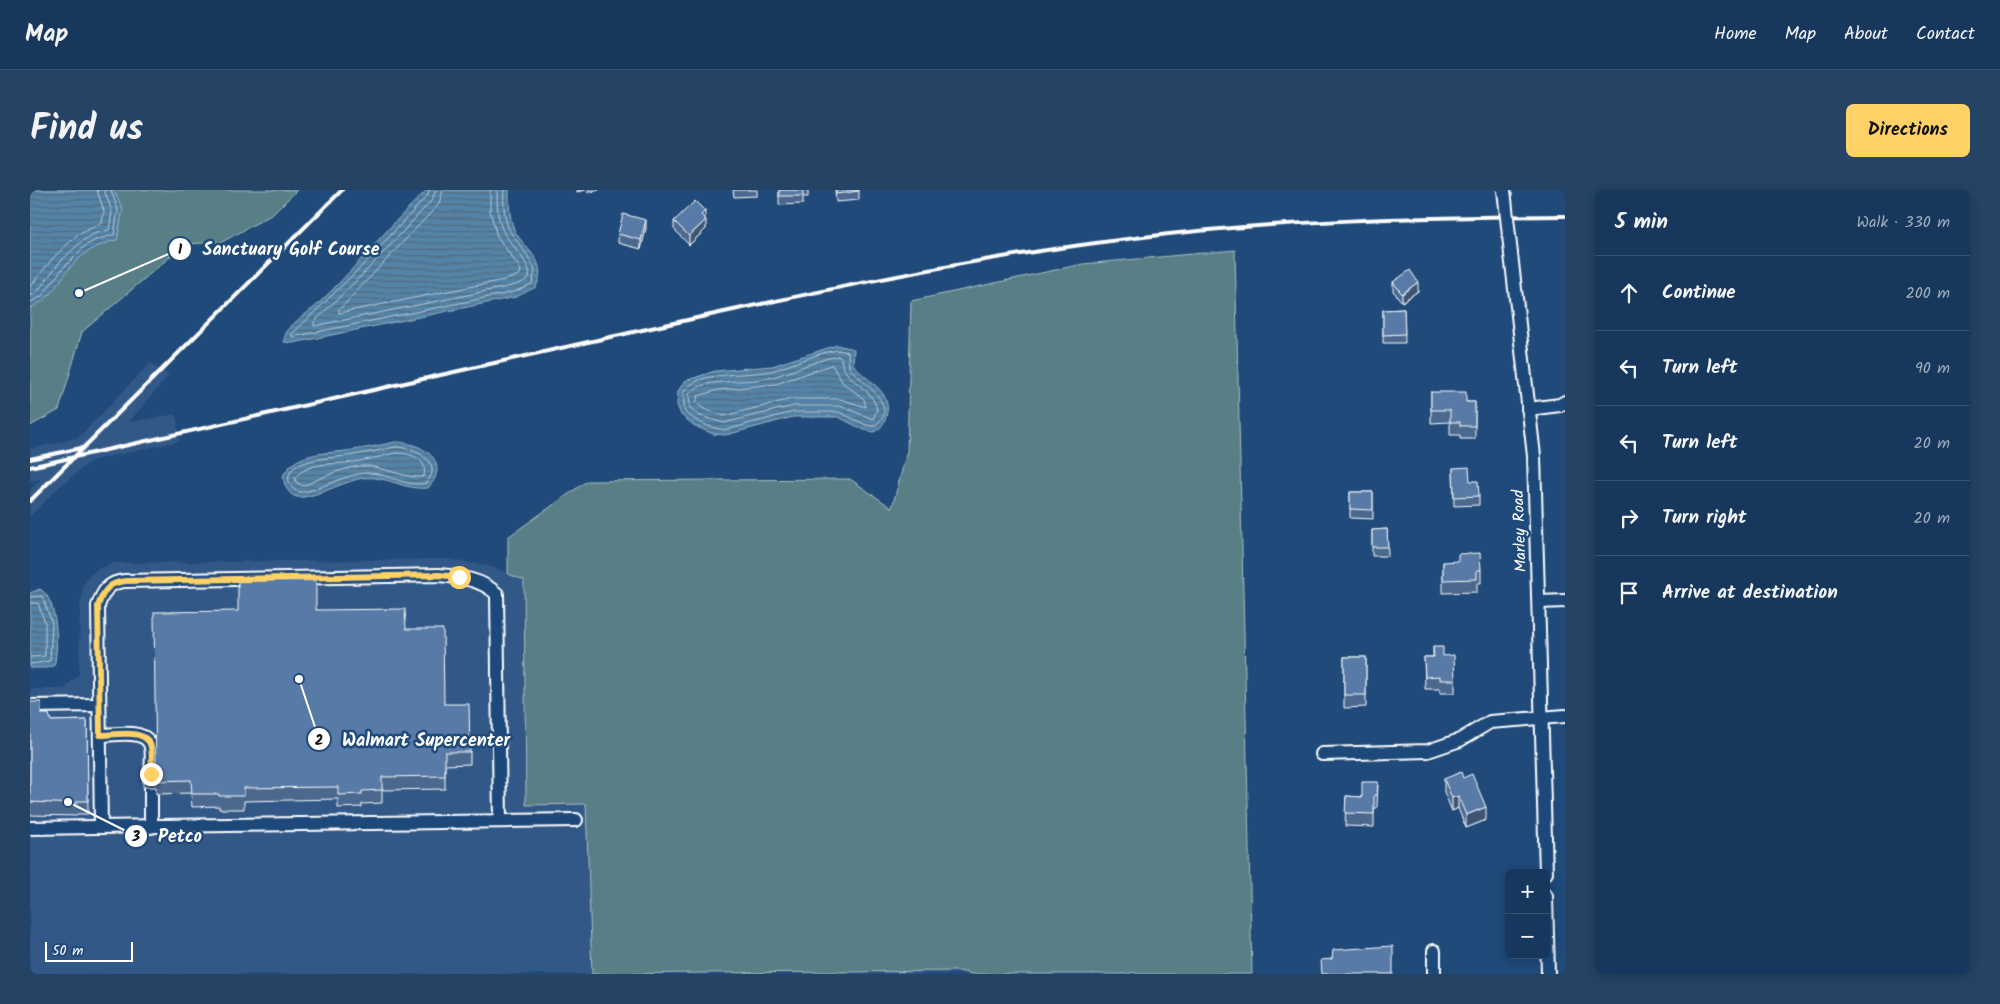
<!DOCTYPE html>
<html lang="en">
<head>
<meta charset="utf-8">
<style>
	body { margin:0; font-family:Kalam,sans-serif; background:#244365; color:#f1f3f6 }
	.controls { position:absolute; right:15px; bottom:15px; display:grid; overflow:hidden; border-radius:8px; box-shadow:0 2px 12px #0003 }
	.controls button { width:45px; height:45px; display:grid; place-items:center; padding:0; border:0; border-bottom:1px solid #365272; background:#17385c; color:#f1f3f6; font:25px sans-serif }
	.scale { position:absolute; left:15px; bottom:12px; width:88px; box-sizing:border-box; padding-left:5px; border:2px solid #fff; border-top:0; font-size:14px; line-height:18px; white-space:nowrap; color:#fff; -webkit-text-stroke:4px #1f4a7a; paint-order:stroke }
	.stop { position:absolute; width:15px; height:15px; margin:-11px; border:4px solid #ffd166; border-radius:50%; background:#fff }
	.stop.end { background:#ffd166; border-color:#fff; box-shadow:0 1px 5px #0008 }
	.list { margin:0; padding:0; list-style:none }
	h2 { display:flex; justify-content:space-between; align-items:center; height:65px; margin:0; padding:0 20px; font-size:21px }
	h2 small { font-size:16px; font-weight:400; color:#9eacbb }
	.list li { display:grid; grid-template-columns:32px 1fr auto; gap:15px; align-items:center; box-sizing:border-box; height:75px; padding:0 20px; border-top:1px solid #365272 }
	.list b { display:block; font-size:19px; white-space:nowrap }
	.list em { font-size:16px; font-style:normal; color:#9eacbb }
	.icon { flex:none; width:28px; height:28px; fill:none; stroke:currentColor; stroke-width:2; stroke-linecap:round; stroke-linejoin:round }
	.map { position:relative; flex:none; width:1535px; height:784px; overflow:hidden; border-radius:8px }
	header { display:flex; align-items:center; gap:30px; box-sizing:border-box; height:70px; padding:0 25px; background:#17385c; border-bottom:1px solid #365272 }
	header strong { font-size:24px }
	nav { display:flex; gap:28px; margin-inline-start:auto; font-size:18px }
	.intro { display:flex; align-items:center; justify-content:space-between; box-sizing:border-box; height:120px; padding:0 30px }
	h1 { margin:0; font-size:35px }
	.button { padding:12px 22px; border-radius:8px; background:#ffd166; color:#111; font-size:18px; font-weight:700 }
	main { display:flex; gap:30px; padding:0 30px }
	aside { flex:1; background:#17385c; border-radius:8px; box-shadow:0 2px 12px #0003 }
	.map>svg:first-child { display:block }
</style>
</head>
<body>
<header>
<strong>Map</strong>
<nav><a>Home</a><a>Map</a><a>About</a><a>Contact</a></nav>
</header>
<div class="intro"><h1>Find us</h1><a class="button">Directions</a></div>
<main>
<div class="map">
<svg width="1535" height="784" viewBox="0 0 1535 784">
	<defs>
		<pattern id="water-rules" width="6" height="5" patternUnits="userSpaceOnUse" patternTransform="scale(1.25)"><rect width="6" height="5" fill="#5383a7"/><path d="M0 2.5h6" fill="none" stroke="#506a7e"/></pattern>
	</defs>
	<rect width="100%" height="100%" fill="#1f4a7a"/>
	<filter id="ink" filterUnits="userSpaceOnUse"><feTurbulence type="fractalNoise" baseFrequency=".02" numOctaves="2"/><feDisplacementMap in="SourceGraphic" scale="10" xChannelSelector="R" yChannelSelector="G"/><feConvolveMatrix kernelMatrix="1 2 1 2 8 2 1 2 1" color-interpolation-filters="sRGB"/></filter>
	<g filter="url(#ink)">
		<g fill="#305887">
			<path d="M120 173 139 185 99 232 146 224 150 251 61 271 30 296 0 327V300L11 289 0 291V259L48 248Z"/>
			<path d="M417 369 459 376 494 390 496 615 556 614 562 784H0V499H34L49 484 50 416 54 393 60 385 67 379 84 373Z"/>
			<path d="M930 781 941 784H714Z"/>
		</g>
		<g fill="#597f85" stroke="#acbfc2">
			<path d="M0 0H267L243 24 192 52 155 54 52 142 29 220 0 236Z"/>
			<path d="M1205 60 1222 784H1107L1103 782 1098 784H941L930 781 562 784 556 614 496 615 494 390 478 384V347L557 291 820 289 862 318 877 261 881 111 1053 74Z"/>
		</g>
		<g fill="url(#water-rules)" stroke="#98b5ca">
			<path d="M0 0H84L93 19 87 50C66 55 50 64 36 83 25 97 18 111 0 118Z"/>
			<path d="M397 0H479C479 12 479 27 484 39 494 61 519 69 506 97L486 107 263 153 254 152C253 137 277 124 287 115 325 79 358 36 397 0Z"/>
			<path d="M807 155 824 159 823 174C835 191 864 200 856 227 854 234 851 238 844 242L834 240 808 227H763L696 245 683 244 665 236 651 225 647 215 648 201 655 191 685 181 742 176Z"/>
			<path d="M365 252C391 252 423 271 398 298 375 301 356 285 334 288 316 290 281 310 267 307 258 305 254 295 253 286 266 260 298 264 323 260 337 258 351 255 365 252Z"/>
			<path d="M10 399C28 409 29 458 24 476L17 478H0V403Z"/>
		</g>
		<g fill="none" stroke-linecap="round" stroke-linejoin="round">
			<g stroke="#bacddc" stroke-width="1">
				<path d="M399 0 398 5 334 74 262 144V147L484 102 502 94 505 81C500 66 490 56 481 43 474 32 473 13 474 0"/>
				<path d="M406 0 402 10 339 78 284 132V136L482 96C487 94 496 92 499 87 503 77 481 54 476 46 467 34 467 14 467 0"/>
				<path d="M413 0 409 14 309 120V123L479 89 490 84 491 80 467 46 460 21V0"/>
				<path d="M0 97 23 68 47 45 72 33 74 21 67 0"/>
				<path d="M0 106 7 102 29 73 52 51 66 43 79 40 82 21 74 0"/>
				<path d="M0 112 11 107 33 78 56 55 68 49 84 45 88 20 81 0"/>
				<path d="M808 160 818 162 819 177C828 190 874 217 844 236L836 235 809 222H763L695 240C680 238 666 232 655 222L653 203C667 178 719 188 744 180 766 174 785 163 808 160Z"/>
				<path d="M808 166 811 168C813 193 842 195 847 220L843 229 810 216H763L694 233 670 226 660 218 659 204C670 189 709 192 726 190 755 187 780 171 808 166Z"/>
				<path d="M802 175 813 193 834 209 836 217 810 209H761L694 226 674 219 666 213 668 206 688 200 746 194Z"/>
				<path d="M365 257C383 257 416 272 396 293 376 298 356 282 336 283 318 283 281 304 270 302 264 301 261 297 259 292 253 267 309 268 324 265 337 263 351 260 365 257Z"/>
				<path d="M366 263C380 263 398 268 394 286 385 291 351 277 337 276 317 275 291 288 273 296L266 292 265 288C278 271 305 275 324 272 338 270 352 266 366 263Z"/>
				<path d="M0 407 12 406 22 433 20 471 0 474"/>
				<path d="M0 413H8L15 433V466L0 467"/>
			</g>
			<g stroke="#fff" stroke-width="16">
				<g id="minor">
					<path d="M1481 64 1504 266 1516 683"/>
					<path d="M1498 219 1530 215 1535 212"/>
					<path d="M1509 412 1535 411"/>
					<path d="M0 516 69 515"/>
					<path d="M70 545C83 545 111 539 119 552 124 560 121 575 121 584"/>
					<path d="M1292 564 1398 561 1430 550 1460 532 1535 526"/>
					<path d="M121 597V637"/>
					<path d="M71 637 68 416C73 401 79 392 95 391L409 385C431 387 451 389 467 404L470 631"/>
					<path d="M0 638 546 630"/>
					<path d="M1516 706 1518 784"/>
					<path d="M1404 761V784"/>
				</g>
			</g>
			<use href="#minor" stroke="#1f4a7a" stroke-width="12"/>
			<g stroke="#fff" stroke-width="4">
				<path d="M0 269 51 258"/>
				<path d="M0 277C186 235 372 194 558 152 740 112 920 70 1105 48 1248 30 1391 27 1535 26"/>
				<path d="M0 311 312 0"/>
			</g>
			<g stroke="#fff" stroke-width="16" stroke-linecap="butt">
				<path id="minor-bridge" d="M1474 0 1481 64"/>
			</g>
			<use href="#minor-bridge" stroke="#1f4a7a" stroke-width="12"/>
		</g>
		<g fill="#4c698f" stroke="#fff">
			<path d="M703 0H727V6L704 7Z"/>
			<path d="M749 0H778V7H773V14L749 15Z"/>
			<path d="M805 0H829V10L806 12Z"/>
			<path d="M675 29 676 39 659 55 644 39V31Z"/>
			<path d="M616 38 611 59 588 53V44Z"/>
			<path d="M1363 92 1388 101 1372 112 1363 101Z"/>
			<path d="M1374 119 1375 153H1353V120Z"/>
			<path d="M1401 202 1436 212H1445V249H1430V245H1420V232L1401 233Z"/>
			<path d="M1423 278 1440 291 1449 306V315L1424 316Z"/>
			<path d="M1320 302H1343V329L1320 328Z"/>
			<path d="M1357 339 1358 366H1342V340Z"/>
			<path d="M1413 372 1451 380V393H1447V402L1413 403Z"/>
			<path d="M286 420 376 439 414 514 440 562V574L415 575V599L352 600V613L332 614V617L308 618V609L214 611V619H189V616L162 617 161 603 126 604V597H113V580H126Z"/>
			<path d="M1403 457 1413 466 1425 490V503H1410V499H1395L1394 467H1403Z"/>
			<path d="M1314 467H1336V517L1314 518Z"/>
			<path d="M0 520 11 524 21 531 57 530 58 624H47V626L0 625Z"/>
			<path d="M1433 588 1456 630 1436 638 1428 618 1422 621 1414 602V589Z"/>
			<path d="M1348 592 1347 618H1344V637L1315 636 1316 606 1332 607Z"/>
		</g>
		<g fill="#3e5574" stroke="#fff">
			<path d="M547 0H556L547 2Z"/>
			<path d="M558 0H569L558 3Z"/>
			<path d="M675 21V30L671 25Z"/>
			<path d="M616 30V38L611 59V50Z"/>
			<path d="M676 30V39L659 55V46Z"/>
			<path d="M1388 92V101L1372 112V104Z"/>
			<path d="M1428 606V618L1422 621V608Z"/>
			<path d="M1456 617V630L1436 638V625Z"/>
		</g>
		<g fill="#587aa6" stroke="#fff">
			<rect x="749" y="0" width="24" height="6"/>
			<path d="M806 0H829V1L806 4Z"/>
			<path d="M665 11 675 21 671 25 676 30 659 46 644 31Z"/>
			<path d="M593 24 616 30 611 50 588 44Z"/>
			<path d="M1380 80 1388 92 1372 104 1363 92Z"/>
			<path d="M1374 119 1375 144 1353 145V120Z"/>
			<path d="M1401 202H1436V212H1445V236H1430V232H1420V220H1401Z"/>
			<path d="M1439 277 1440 291H1448L1449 306 1424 307 1423 278Z"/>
			<path d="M1320 302H1343V320L1320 319Z"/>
			<path d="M1357 339 1358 357H1342V340Z"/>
			<path d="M1450 363 1451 380H1447V389L1413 390V372L1428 371V364Z"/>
			<path d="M286 390V420L375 419 376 439H413L414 514H439L440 562H415V586L352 587V600L332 601V604L308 605V597L214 598V606H189V604H162L161 590 126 591 124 422 208 421V391Z"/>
			<path d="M1403 457H1413V466L1424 465 1425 490H1410V486L1395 487 1394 467H1404Z"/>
			<rect x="1314" y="467" width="22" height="38"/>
			<path d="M0 512H11V524H19L21 531 57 530 58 611H47V614L0 612Z"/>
			<rect x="113" y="580" width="13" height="13"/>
			<path d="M1431 582 1433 588 1442 584 1456 617 1436 625 1428 606 1422 608 1414 589Z"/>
			<path d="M1332 592H1348L1347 605H1344V624L1315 623 1316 606 1332 607Z"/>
			<path d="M1363 756V784H1292L1291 770 1302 769 1303 760Z"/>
		</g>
	</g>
	<g fill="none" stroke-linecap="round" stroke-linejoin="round" filter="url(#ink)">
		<path stroke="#ffd166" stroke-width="6" d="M121 584C121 575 124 560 119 552 111 539 83 545 70 545L68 416C73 401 79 392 96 391L409 385 429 387"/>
	</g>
	<g text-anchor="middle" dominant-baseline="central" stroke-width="5" stroke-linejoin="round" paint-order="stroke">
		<g font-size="16" fill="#fff" stroke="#1f4a7a">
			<text transform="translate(1490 341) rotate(-92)">Marley Road</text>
		</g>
	</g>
	<path fill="none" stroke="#fff" stroke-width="2" d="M49 103L150 59M269 489L289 549M38 612L106 646"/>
	<g fill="#fff" stroke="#1f4a7a" stroke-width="2">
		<circle cx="49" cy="103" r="5"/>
		<circle cx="269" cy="489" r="5"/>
		<circle cx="38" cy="612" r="5"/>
		<circle cx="150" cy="59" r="12"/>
		<circle cx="289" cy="549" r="12"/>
		<circle cx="106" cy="646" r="12"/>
	</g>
	<g font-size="15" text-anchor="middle" font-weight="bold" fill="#111">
		<text x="150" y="64">1</text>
		<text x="289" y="555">2</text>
		<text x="106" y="651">3</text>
	</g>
	<g font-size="18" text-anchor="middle" font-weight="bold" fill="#fff" stroke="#1f4a7a" stroke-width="5" stroke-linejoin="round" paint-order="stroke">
		<text x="261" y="65">Sanctuary Golf Course</text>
		<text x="396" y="556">Walmart Supercenter</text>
		<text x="150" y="652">Petco</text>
	</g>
</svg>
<div class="controls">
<button>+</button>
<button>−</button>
</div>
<div class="scale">50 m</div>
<div class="stop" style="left:429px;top:387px"></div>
<div class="stop end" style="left:121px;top:584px"></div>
</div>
<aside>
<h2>5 min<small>Walk · 330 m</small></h2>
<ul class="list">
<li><svg class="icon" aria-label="ahead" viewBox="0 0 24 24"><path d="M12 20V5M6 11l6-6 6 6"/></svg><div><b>Continue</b></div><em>200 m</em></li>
<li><svg class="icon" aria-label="left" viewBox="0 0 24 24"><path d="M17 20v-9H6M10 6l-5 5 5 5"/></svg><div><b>Turn left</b></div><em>90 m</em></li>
<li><svg class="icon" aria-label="left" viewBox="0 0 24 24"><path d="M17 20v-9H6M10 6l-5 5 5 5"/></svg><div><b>Turn left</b></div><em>20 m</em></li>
<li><svg class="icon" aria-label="right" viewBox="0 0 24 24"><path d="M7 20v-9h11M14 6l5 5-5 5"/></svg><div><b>Turn right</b></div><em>20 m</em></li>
<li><svg class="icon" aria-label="arrive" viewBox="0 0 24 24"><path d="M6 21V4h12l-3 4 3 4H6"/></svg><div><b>Arrive at destination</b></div></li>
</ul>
</aside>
</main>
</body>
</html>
